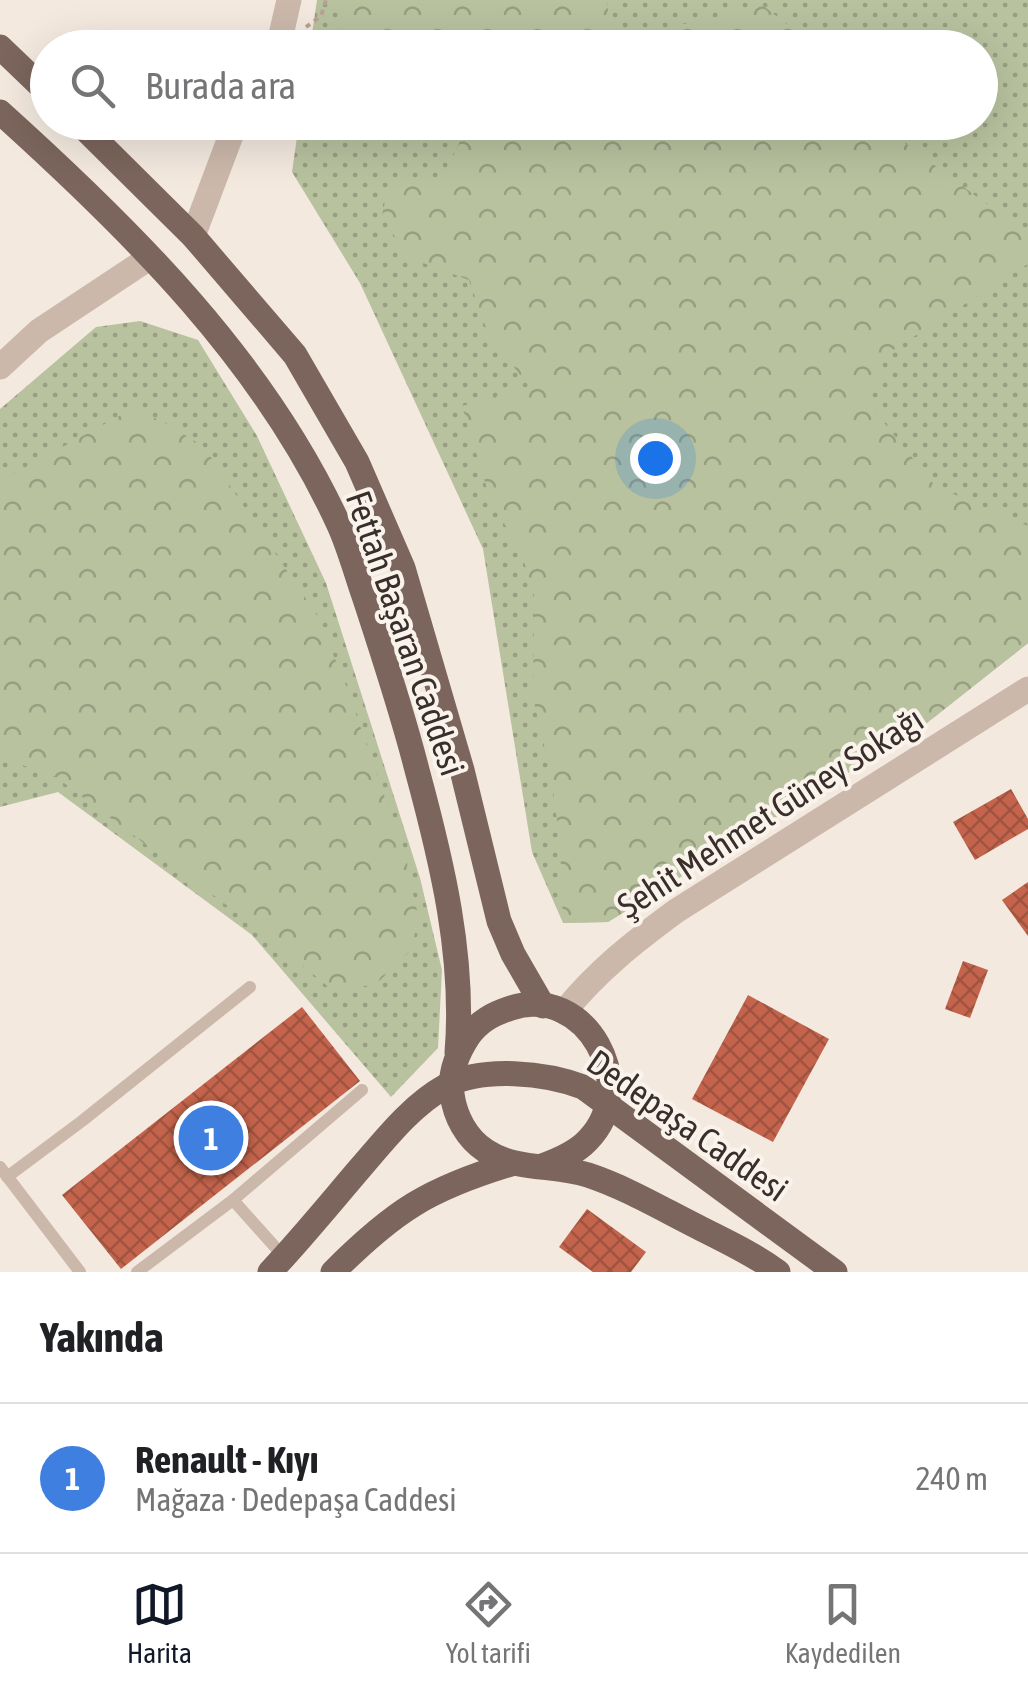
<!DOCTYPE html>
<html lang="tr">
<head>
<meta charset="utf-8">
<style>
	body { margin:0; font-family:"Asap Condensed",sans-serif; background:#f2f2f2; color:#202124 }
	.you { position:absolute; left:655px; top:458px; width:35px; height:35px; margin:-25px; border:8px solid #fff; border-radius:50%; background:#1a73e8; box-shadow:0 0 0 15px #1a73e833 }
	.badge { display:grid; place-items:center; width:65px; height:65px; border-radius:50%; background:#111827; color:#fff; font-size:32px; font-weight:700 }
	.pin { position:absolute; translate:-50% -50%; border:5px solid #fff; box-shadow:0 2px 10px #0006 }
	.list { margin:0; padding:0; list-style:none }
	h2 { display:flex; justify-content:space-between; align-items:center; height:130px; margin:0; padding:0 40px; font-size:42px }
	h2 small { font-size:32px; font-weight:400; color:#757577 }
	.list li { display:grid; grid-template-columns:65px 1fr auto; gap:30px; align-items:center; box-sizing:border-box; height:150px; padding:0 40px; border-top:2px solid #e0e0e0 }
	.list b { display:block; font-size:38px; white-space:nowrap }
	.list p { margin:0; font-size:32px; white-space:nowrap; color:#757577 }
	.list em { font-size:32px; font-style:normal; color:#757577 }
	.icon { flex:none; width:55px; height:55px; fill:none; stroke:currentColor; stroke-width:2; stroke-linecap:round; stroke-linejoin:round }
	.map { position:relative; flex:none; width:1028px; height:1272px; overflow:hidden }
	.search { position:absolute; background:#fff; box-shadow:0 10px 40px #0002; left:30px; right:30px; top:30px; height:110px; display:flex; align-items:center; gap:25px; box-sizing:border-box; padding:0 35px; border-radius:55px; color:#757577; font-size:38px }
	.sheet { height:280px; background:#fff }
	nav { display:flex; justify-content:space-around; align-items:center; box-sizing:border-box; height:140px; border-top:2px solid #e0e0e0; background:#fff; font-size:28px; color:#757577 }
	nav a { display:grid; justify-items:center; gap:5px }
	nav .on { color:#111827 }
	.map>svg:first-child { display:block }
</style>
</head>
<body>
<div class="map">
<svg width="1028" height="1272" viewBox="0 0 1028 1272">
	<defs>
		<pattern id="grass-dots" width="8" height="8" patternUnits="userSpaceOnUse" patternTransform="scale(2.5)"><rect width="8" height="8" fill="#b8c29f"/><path d="M2 2h.1M6 6h.1" fill="none" stroke="#979e82" stroke-width="1.8" stroke-linecap="round"/></pattern>
		<pattern id="forest-crowns" width="20" height="18" patternUnits="userSpaceOnUse" patternTransform="scale(2.5)"><rect width="20" height="18" fill="#b8c29f"/><path d="M2 6a3 3 0 1 1 6 0M12 15a3 3 0 1 1 6 0" fill="none" stroke="#979e82"/></pattern>
		<pattern id="building-cross-hatch" width="8" height="8" patternUnits="userSpaceOnUse" patternTransform="scale(2.5)"><rect width="8" height="8" fill="#c4644c"/><path d="M0 0l8 8M0 8l8-8" fill="none" stroke="#a0533f"/></pattern>
	</defs>
	<rect width="100%" height="100%" fill="#f3e9df"/>
	<g fill="url(#grass-dots)">
		<path d="M317 0H1028V643L923 726 608 922 563 923 532 852 483 549 360 283 292 172 299 123 980 122V48L310 47Z"/>
		<path d="M140 321 198 340 257 436 326 583 420 878 442 970 438 1048 391 1097 252 935 58 792 0 807V409L96 327Z"/>
	</g>
	<g fill="url(#forest-crowns)">
		<path d="M343 0H606L613 38 709 19 761 4 793 29 795 47H339Z"/>
		<path d="M366 123H436L404 135 379 141Z"/>
		<path d="M451 123H878L1028 235V264L885 355 869 404 935 486 1028 526V643L923 726 608 922 563 923 560 843 551 775 533 698 534 596 521 551 491 502 462 406 530 387 489 336 469 280 407 257 382 215 389 184 442 180 461 139Z"/>
		<path d="M134 408 169 425 204 447 318 617 347 688 403 850 418 915 412 949 375 985 331 989 265 934 56 777 0 757V481Z"/>
	</g>
	<g fill="url(#building-cross-hatch)">
		<path d="M1011 789 1028 819V829L975 860 953 822Z"/>
		<path d="M1028 882V936L1002 900Z"/>
		<path d="M963 961 988 970 970 1018 945 1009Z"/>
		<path d="M748 995 829 1039 773 1142 692 1099Z"/>
		<path d="M302 1007 360 1081 121 1269 62 1195Z"/>
		<path d="M587 1209 646 1252 631 1272H593L559 1247Z"/>
	</g>
	<g fill="none" stroke-linecap="round" stroke-linejoin="round">
		<path stroke="#b7a295" stroke-width="4" stroke-dasharray="5 5" stroke-linecap="butt" d="M306 27 321 16 326 0"/>
		<g stroke="#cbb8ab" stroke-width="12">
			<path d="M0 1167 80 1272"/>
			<path d="M7 1177 82 1121 250 987"/>
			<path d="M233 1200 362 1090"/>
			<path d="M137 1272 233 1200 284 1257"/>
		</g>
		<g stroke="#cbb8ab" stroke-width="25">
			<path d="M278 48 289 0"/>
			<path d="M193 236 236 122"/>
			<path d="M0 367 39 331 149 258"/>
		</g>
		<path stroke="#cbb8ab" stroke-width="25" d="M564 1012C597 971 634 942 676 911L1028 689"/>
		<g stroke="#7b655c" stroke-width="25">
			<path d="M0 47 48 93"/>
			<path d="M0 112C132 231 264 361 339 525 349 547 356 573 364 596 383 654 402 711 417 770 442 862 465 957 457 1053"/>
			<path d="M78 122 193 236 295 355 357 462 403 568 462 770 499 921 513 954 543 1006"/>
			<path d="M542 1166C559 1160 576 1153 588 1140 641 1086 587 984 511 1008 493 1014 479 1021 468 1037 457 1054 449 1073 452 1094 455 1116 466 1138 486 1151 516 1171 553 1164 588 1175 627 1188 662 1209 698 1227 725 1241 754 1254 778 1272"/>
			<path d="M270 1272C302 1238 332 1201 362 1166 387 1137 412 1105 446 1086 483 1066 546 1073 583 1087L835 1272"/>
			<path d="M333 1272C394 1211 428 1189 511 1164"/>
		</g>
	</g>
	<g text-anchor="middle" dominant-baseline="central" stroke-width="8" stroke-linejoin="round" paint-order="stroke">
		<g font-size="35" fill="#392e2a" stroke="#faf3ec">
			<text transform="translate(406 633) rotate(71)">Fettah Başaran Caddesi</text>
			<text transform="translate(770 812) rotate(-33)">Şehit Mehmet Güney Sokağı</text>
			<text transform="translate(688 1125) rotate(35)">Dedepaşa Caddesi</text>
		</g>
	</g>
</svg>
<div class="you"></div>
<div class="pin badge" style="left:211px;top:1138px;background:#3f7fe0">1</div>
<div class="search"><svg class="icon" aria-label="search" viewBox="0 0 24 24"><circle cx="10" cy="10" r="6"/><path d="M15 15l6 6"/></svg>Burada ara</div>
</div>
<section class="sheet">
<h2>Yakında<small></small></h2>
<ul class="list">
<li><span class="badge" style="background:#3f7fe0">1</span><div><b>Renault - Kıyı</b><p>Mağaza · Dedepaşa Caddesi</p></div><em>240 m</em></li>
</ul>
</section>
<nav>
<a class="on"><svg class="icon" aria-label="map" viewBox="0 0 24 24"><path d="M3 6l6-2 6 2 6-2v14l-6 2-6-2-6 2zM9 4v14M15 6v14"/></svg>Harita</a>
<a><svg class="icon" aria-label="directions" viewBox="0 0 24 24"><path d="M12 3l9 9-9 9-9-9zM9 14v-3h6M13 9l2 2-2 2"/></svg>Yol tarifi</a>
<a><svg class="icon" aria-label="saved" viewBox="0 0 24 24"><path d="M7 4h10v16l-5-4-5 4z"/></svg>Kaydedilen</a>
</nav>
</body>
</html>
